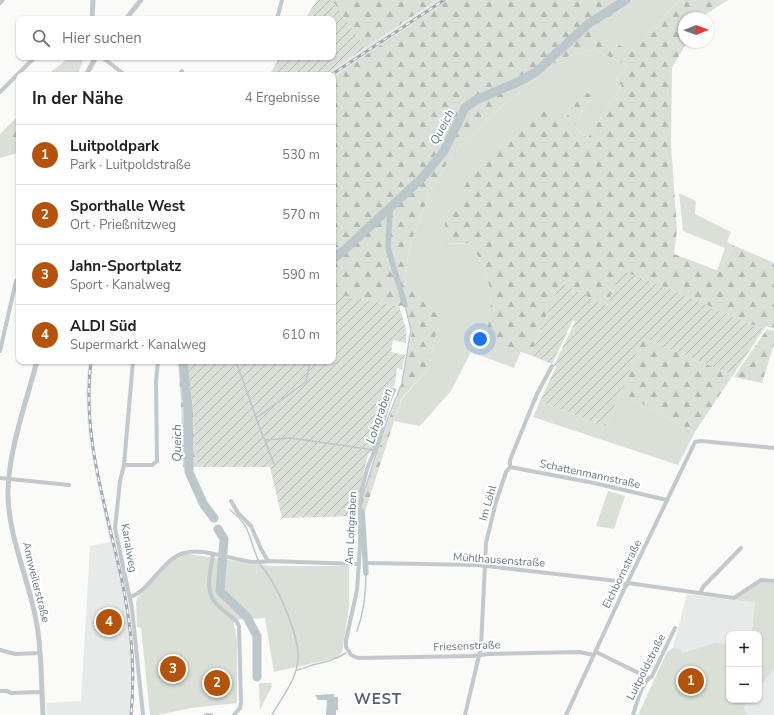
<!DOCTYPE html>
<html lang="de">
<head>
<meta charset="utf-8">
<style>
	body { margin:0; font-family:"Nunito Sans",sans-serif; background:#f2f2f2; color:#202124 }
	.controls { position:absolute; right:12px; bottom:12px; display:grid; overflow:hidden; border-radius:8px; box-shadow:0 1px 3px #0004 }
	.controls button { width:36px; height:36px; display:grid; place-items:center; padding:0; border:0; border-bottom:1px solid #e0e0e0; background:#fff; color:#202124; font:20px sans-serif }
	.compass { position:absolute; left:678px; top:12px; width:36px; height:36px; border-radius:50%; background:#fff; box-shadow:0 1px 3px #0004; rotate:89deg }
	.you { position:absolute; left:480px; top:339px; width:14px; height:14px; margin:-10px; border:3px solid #fff; border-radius:50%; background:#1a73e8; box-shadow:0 0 0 6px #1a73e833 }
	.badge { display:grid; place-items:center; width:26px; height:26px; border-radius:50%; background:#b45309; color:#fff; font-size:13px; font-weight:700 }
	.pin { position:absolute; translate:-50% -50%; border:2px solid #fff; box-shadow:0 1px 4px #0006 }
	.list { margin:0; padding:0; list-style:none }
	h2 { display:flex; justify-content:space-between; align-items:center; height:52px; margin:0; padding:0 16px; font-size:17px }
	h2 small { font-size:13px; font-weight:400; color:#757577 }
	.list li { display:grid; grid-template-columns:26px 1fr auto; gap:12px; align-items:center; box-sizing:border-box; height:60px; padding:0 16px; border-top:1px solid #e0e0e0 }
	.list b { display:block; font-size:15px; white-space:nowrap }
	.list p { margin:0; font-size:13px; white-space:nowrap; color:#757577 }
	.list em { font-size:13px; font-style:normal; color:#757577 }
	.icon { flex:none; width:22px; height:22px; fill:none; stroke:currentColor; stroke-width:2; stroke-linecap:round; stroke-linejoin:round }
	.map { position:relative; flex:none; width:774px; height:715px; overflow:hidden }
	.search { position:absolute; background:#fff; box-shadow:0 1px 3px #0004; left:16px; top:16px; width:320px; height:44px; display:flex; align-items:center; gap:10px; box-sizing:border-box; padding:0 14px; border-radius:8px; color:#757577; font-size:15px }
	.panel { position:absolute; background:#fff; box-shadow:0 1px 3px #0004; left:16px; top:72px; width:320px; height:292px; border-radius:8px }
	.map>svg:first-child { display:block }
</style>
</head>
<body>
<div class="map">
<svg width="774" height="715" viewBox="0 0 774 715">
	<defs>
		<pattern id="forest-firs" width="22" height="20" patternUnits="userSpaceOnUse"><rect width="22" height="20" fill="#dadfd7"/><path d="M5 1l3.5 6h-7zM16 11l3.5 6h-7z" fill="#b4b9b4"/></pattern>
		<pattern id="garden-furrows" width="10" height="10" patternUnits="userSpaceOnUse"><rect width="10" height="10" fill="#dadfd7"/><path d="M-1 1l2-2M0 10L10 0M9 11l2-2" fill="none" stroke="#b4b9b4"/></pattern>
	</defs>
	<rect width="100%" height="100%" fill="#fafaf8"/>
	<g fill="#e8e9e9">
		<path d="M437 0H448L333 77V75H325Z"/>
		<path d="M89 361H93L90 410 95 453 103 493 124 580 131 623 135 669 133 715H47L46 703 81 701 90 546 110 542 95 472 88 430 86 388Z"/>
		<path d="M687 594 755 603 752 632 750 634H729V644L715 643 682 653 673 648Z"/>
		<path d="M774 669V715H747L744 707 749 700H759V688Z"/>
	</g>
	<g fill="#dadfd7">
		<path d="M633 0H679L634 51 619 45 592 27 625 7Z"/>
		<path d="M594 49 628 66 616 79 622 86 588 138 574 127 591 95 446 244 469 243 483 264 491 292 490 317 485 339 521 351 514 368 471 352 451 391 420 426 394 421 402 399 429 368 437 329V315L405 284 408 255 412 239 430 192 444 168 461 145 503 105 560 59Z"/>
		<path d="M70 57H84L78 75H47Z"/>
		<path d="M3 131 18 142V153L0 158V135Z"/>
		<path d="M679 193 696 201 695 214 731 232 727 242 733 245 721 272 717 271 725 248 683 231Z"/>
		<path d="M621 392 695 432 678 465 533 417 540 401 605 427Z"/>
		<path d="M608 491 625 496 614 529 596 526Z"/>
		<path d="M188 554 270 566H349V606L342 653 336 658 274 672 265 618 233 620 237 641V703L191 708 158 715H150L141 628 137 627 136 602 138 597 167 566 179 555Z"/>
		<path d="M760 581 774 583V669L759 688V634H750L752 632 755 603 735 600Z"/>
		<path d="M715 643 729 644V700H749L744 707 747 715H638L667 652 673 648 681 650 682 653Z"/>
		<path d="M259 683H271L272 686 260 710Z"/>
	</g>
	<g fill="url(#forest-firs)">
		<path d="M332 0H437L365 48Z"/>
		<path d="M448 0H633L625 7 593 27 619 45 634 51 679 0H728L706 14 704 18H684V42H687L672 68 671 145 677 230 674 254 721 272 733 245 774 263V329L766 326 764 329 748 323 672 290 621 271 607 306 560 284 530 355 485 339 490 317 491 292 483 264 469 243 446 244 445 220 471 176 496 145 548 107 565 120 584 91 591 95 574 127 588 138 622 86 616 79 628 66 594 49 560 59 503 105 461 145 444 168 430 192 412 239 408 255 405 284 437 315V329L429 368 401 399 364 515H361L363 498 370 476 388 422 403 381 412 332 406 305 399 306 333 294V77Z"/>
		<path d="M19 115V151H18V142L3 131Z"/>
		<path d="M767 329 774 331V344L762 383 734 377Z"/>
		<path d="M643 338 733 375 695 432 621 392Z"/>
		<path d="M178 361H187L192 401 197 467H183L181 404Z"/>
	</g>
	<g fill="url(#garden-furrows)">
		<path d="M317 0H332L365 48 325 75H269L280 57H333V19H305Z"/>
		<path d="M621 270 672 290 748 323 764 329 733 375 643 338 621 392 605 427 540 401 556 367 554 365 575 322 573 320 552 364 530 355 560 283 607 306Z"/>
		<path d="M333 294 399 306 406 329V343L393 340 391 352 405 355 402 369 397 368 395 383 391 390 393 391 375 448 368 455 364 470 357 516 282 518 270 467H197L192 401 187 361H333Z"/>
	</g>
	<path fill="#bbc7cb" d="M334 694V697H338V710H336V715H326L327 700H318L315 695Z"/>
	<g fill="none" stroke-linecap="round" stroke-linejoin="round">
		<g stroke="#bbc7cb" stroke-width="1.5">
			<path d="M237 364 256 417"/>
			<path d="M265 440 291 438 374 450"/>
			<path d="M274 464 256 418 306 382 310 361"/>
			<path d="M363 495 388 418 402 383 411 330 405 305"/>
			<path d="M230 510C252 526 249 541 259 562 261 567 265 570 268 575 280 592 299 637 298 657 298 679 282 696 272 715"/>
			<path d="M357 631C364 612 366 593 366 573"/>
			<path d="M297 670C303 669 307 667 312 665 325 662 335 660 346 653"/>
		</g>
		<g stroke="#bbc7cb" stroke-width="5.5">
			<path d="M390 208 388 248 405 305"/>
			<path d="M362 511 366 573"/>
		</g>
		<g stroke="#bbc7cb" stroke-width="9">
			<path d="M333 259 341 253 422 178 444 151 465 108 476 100 518 82 536 72 588 24 626 0"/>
			<path d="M183 361 188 408 189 472 204 505 214 518"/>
			<path d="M218 529 224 539 220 591 247 617 257 636V677"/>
		</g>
		<g stroke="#c3c8cc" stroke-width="4">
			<path d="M0 3 3 0"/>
			<path d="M277 19 282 0"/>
			<path d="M102 57 125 75"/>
			<path d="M179 75 182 71"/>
			<path d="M0 92 35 57"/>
			<path d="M0 351 16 281 19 278"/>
			<path d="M133 361 124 465 120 481 115 528 132 609 143 715"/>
			<path d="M394 390 388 404 378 442 367 469 362 489 360 512V546L357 590 346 640V647L351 655 358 658 473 656 488 654 579 652 594 655"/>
			<path d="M124 465H152L157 461 156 381 158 361"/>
			<path d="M510 467 594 483 667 500"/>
			<path d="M0 478 69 485"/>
			<path d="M231 501 238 513 251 526 261 549 268 561"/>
			<path d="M213 555C211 568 205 589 214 601 220 609 230 615 237 622L239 626 241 703 240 708 234 715"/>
			<path d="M369 563 478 565 617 581 627 585"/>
			<path d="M628 583 734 598 761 580 774 581"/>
			<path d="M700 593 703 587 741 548"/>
			<path d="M130 597C149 592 163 558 184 553 209 546 244 567 268 561L359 564"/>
			<path d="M0 650 15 654 39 653"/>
			<path d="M596 652 649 678"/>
			<path d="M0 691H7L11 693 41 692"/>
			<path d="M206 715H211"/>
			<path d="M465 715 481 647 486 543 496 502 506 472 510 467V460L512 455 537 394 552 366"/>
			<path d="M566 715 621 596 695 442 701 441 774 448"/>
			<path d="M633 715C637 703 641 683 652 676L675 628"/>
		</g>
		<g stroke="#c3c8cc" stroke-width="5">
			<path d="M92 19 93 0"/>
			<path d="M126 19 141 0"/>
			<path d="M86 75 96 57"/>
			<path d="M37 361C26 403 8 451 8 494 8 533 27 576 35 615 42 647 41 682 43 715"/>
		</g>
		<g stroke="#a2aab0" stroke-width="3">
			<g id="rail">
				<path d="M331 75 444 0"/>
				<path d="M91 361C81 440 109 514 124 591 132 632 135 673 131 715"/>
			</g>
		</g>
		<use href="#rail" stroke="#fff" stroke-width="1.5" stroke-dasharray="4.5" stroke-linecap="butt"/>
	</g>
	<g text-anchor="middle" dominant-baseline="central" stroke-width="4" stroke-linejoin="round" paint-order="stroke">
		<g font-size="11" fill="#657683" stroke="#fff">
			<text transform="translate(590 474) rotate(12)">Schattenmannstraße</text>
			<text transform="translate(488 503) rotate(-74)">Im Löhl</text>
			<text transform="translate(351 528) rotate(-87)">Am Lohgraben</text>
			<text transform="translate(129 548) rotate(80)">Kanalweg</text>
			<text transform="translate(499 560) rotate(4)">Mühlhausenstraße</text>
			<text transform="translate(622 574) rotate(-64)">Eichbornstraße</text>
			<text transform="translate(36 582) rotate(76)">Annweilerstraße</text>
			<text transform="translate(467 646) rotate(-2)">Friesenstraße</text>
			<text transform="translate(646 667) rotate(-63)">Luitpoldstraße</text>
		</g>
		<g font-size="12" font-style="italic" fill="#60757c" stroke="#fff">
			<text transform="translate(442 127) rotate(-62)">Queich</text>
			<text transform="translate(379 416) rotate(-71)">Lohgraben</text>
			<text transform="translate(177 443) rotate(-90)">Queich</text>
		</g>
		<g font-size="15" font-weight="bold" letter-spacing="1" fill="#57646e" stroke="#fff">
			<text x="378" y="699">WEST</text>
		</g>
	</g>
</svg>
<div class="controls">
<button>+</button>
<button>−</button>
</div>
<svg class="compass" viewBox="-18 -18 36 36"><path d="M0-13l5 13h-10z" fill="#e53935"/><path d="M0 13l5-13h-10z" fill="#757577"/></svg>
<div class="you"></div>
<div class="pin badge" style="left:691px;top:681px">1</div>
<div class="pin badge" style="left:217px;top:683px">2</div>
<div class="pin badge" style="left:173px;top:669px">3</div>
<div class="pin badge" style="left:109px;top:622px">4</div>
<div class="search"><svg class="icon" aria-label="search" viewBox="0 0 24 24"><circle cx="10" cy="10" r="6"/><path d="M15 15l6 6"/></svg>Hier suchen</div>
<section class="panel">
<h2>In der Nähe<small>4 Ergebnisse</small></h2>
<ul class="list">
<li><span class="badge">1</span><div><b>Luitpoldpark</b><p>Park · Luitpoldstraße</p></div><em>530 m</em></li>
<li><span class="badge">2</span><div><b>Sporthalle West</b><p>Ort · Prießnitzweg</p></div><em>570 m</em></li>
<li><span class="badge">3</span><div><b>Jahn-Sportplatz</b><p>Sport · Kanalweg</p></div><em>590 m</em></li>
<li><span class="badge">4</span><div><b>ALDI Süd</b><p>Supermarkt · Kanalweg</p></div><em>610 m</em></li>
</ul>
</section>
</div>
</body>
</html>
